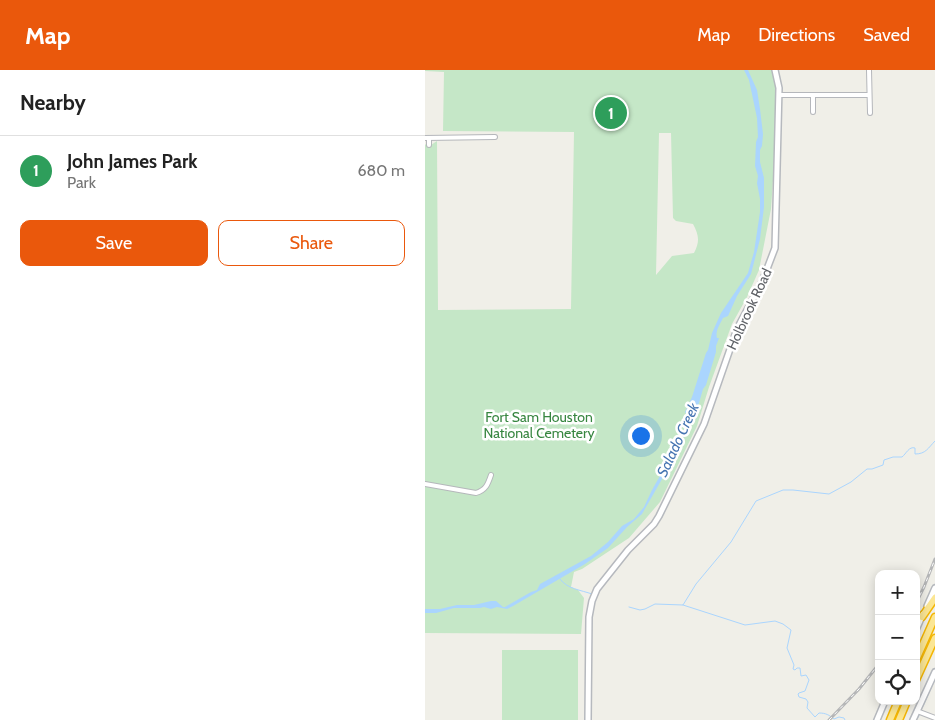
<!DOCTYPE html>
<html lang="en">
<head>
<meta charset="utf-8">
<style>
	body { margin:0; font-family:Cabin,sans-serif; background:#f6f6f6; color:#222 }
	.controls { position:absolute; right:15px; bottom:15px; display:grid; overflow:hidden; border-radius:10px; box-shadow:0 2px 12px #0003 }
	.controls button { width:45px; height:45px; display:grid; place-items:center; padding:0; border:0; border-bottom:1px solid #e0e0e0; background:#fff; color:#222; font:25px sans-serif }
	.you { position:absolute; left:215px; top:365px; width:18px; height:18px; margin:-12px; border:4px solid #fff; border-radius:50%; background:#1a73e8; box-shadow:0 0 0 8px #1a73e833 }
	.badge { display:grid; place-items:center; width:32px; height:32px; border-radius:50%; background:#ea580c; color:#fff; font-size:16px; font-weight:700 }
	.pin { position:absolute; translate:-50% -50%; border:2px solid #fff; box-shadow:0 1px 5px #0006 }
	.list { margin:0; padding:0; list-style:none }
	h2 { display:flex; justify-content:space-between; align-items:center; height:65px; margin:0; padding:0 20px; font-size:21px }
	h2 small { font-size:16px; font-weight:400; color:#767676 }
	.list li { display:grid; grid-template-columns:32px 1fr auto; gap:15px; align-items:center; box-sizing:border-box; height:70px; padding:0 20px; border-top:1px solid #e0e0e0 }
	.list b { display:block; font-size:19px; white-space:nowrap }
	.list p { margin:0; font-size:16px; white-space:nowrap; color:#767676 }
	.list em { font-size:16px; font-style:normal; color:#767676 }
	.actions { display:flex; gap:10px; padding:15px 20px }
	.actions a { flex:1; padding:11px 0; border:1px solid #ea580c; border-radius:10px; text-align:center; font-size:18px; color:#ea580c }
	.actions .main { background:#ea580c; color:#fff }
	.icon { flex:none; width:28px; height:28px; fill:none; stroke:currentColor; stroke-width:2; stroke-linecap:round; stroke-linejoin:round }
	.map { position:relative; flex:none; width:510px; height:650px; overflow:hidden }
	header { display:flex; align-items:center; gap:30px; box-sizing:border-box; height:70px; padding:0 25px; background:#ea580c; color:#fff }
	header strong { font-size:24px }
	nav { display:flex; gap:28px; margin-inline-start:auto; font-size:18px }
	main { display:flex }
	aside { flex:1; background:#fff }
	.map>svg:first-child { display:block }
</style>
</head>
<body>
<header>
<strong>Map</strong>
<nav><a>Map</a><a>Directions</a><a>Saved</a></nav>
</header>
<main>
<aside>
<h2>Nearby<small></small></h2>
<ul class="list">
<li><span class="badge" style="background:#2e9e5b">1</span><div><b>John James Park</b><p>Park</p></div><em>680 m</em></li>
</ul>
<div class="actions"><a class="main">Save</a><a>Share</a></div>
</aside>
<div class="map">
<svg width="510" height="650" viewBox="0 0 510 650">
	<rect width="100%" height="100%" fill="#f0efe8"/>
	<g fill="#c5e7c7" fill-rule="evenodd">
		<path d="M0 0H350L354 25 346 139 334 200 322 227 307 254 284 317 272 356 235 432 204 468 157 499 149 502 146 517 153 520 159 528 156 564 0 563V74L1 75H6L12 71 13 240 146 239 149 62 18 61 19 2 0 1ZM234 63H246L248 148 251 151 268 154C274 165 275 172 269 183L247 186 231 205Z"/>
		<rect x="77" y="580" width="76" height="70"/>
	</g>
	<path fill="#aad5fe" d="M319 0H323L332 20 335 39 338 64 337 76 335 80V92L339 108V137L335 169 326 204 312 226 303 246 298 248C295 254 290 261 292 268H294L291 276V282L281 315 278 319 274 333 249 388 217 444 202 457 183 478 160 494 88 536 82 539 72 537 66 539 59 537 55 538H29L11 543H0V539H15L32 535H49L66 531H71L78 537H80L106 522 112 520 115 514 166 486 183 472 197 456 209 449 219 437 227 420 252 376 268 340 267 339 260 343V342L267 327 281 283 283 280 287 263 296 243 323 203 329 182 335 142V129L332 113 333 106 330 96 331 72 333 67 332 48 324 10Z"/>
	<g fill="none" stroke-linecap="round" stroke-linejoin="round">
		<g stroke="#aad5fe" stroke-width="1">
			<path d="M135 509C142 519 156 520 167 524"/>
			<path d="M258 535 320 555 350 551 358 554 366 560 362 578 369 595 368 599 370 600 372 598H375L376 606 381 605 384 610 380 621 374 623 373 624 374 627 381 629 383 632 382 638 390 647 394 643C401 643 404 645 409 649L414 647 419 648 420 650"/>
			<path d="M204 537 215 540 220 539 230 534 258 535 271 514 306 472 331 431 358 420H368L404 424 426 412 442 399H447L458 395 459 390 468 387H477C481 384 484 376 490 378V384C501 384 503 378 510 371"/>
			<path d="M498 636 510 609"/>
			<path d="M491 650 494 646"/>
		</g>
		<g stroke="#b5b7bb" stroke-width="6">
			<g id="street">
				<path d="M444 0 445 43"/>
				<path d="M354 25H444"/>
				<path d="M388 42V25"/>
				<path d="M0 68 70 67"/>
				<path d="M4 75V68"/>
				<path d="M0 414 51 423C61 420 63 414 66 405"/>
				<path d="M492 641 510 648"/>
			</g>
		</g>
		<g stroke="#b6b9be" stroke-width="8">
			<g id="secondary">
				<path d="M502 536 510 518"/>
				<path d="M491 560 498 544"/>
				<path d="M163 650 164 547 167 531 172 519 203 480 229 454 234 446 279 354 312 259 337 212 350 178 354 18 350 0"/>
				<path d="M452 650 460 631"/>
				<path d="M488 650 510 602"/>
			</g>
		</g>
		<g stroke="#f4b604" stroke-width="9">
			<g id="highway">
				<path d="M497 547 510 528"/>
				<path d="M491 590 510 547"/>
				<path d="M491 610 510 568"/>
				<path d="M465 650 473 631"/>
				<path d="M474 650 482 631"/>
			</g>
		</g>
		<use href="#street" stroke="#fff" stroke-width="4"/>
		<use href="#secondary" stroke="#fff" stroke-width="5"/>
		<use href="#highway" stroke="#fbe694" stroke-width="6"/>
		<g stroke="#b5b6b7" stroke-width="3">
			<g id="rail">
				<path d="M491 533 499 517 510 489"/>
				<path d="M404 650 434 619 454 594"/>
			</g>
		</g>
		<use href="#rail" stroke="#fff" stroke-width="1" stroke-dasharray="4" stroke-linecap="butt"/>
	</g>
	<g text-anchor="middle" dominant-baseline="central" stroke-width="5" stroke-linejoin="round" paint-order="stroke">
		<g font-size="14" fill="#5f6267" stroke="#fff">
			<text transform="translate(324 239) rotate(-65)">Holbrook Road</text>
		</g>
		<g font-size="14" fill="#378640" stroke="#fff">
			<text x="114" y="347">Fort Sam Houston<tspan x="114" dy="16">National Cemetery</tspan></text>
		</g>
		<g font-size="15" font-style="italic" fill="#4574b1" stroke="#fff">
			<text transform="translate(253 370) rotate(-65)">Salado Creek</text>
		</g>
	</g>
</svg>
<div class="controls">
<button>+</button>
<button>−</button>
<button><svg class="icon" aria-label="locate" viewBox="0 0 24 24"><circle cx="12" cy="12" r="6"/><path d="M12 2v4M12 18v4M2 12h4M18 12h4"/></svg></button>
</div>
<div class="you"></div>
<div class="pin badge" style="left:186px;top:43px;background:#2e9e5b">1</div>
</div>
</main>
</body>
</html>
